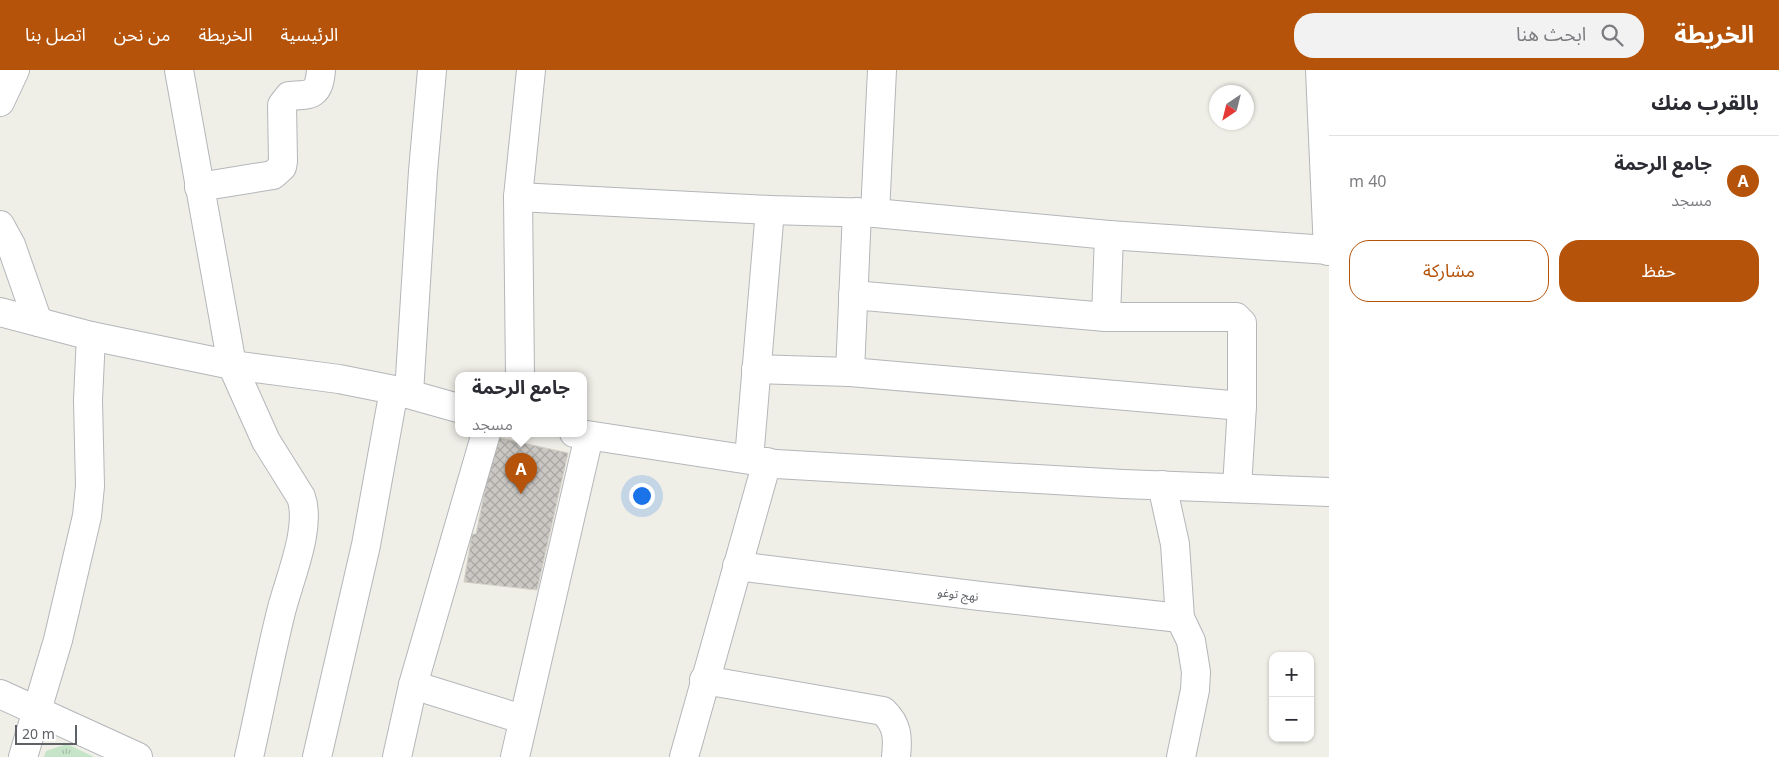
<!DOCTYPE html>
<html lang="ar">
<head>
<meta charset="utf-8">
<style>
	body { margin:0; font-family:"Noto Sans","Noto Sans Arabic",sans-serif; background:#f2f2f3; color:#2b2b33; direction:rtl }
	.controls { position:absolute; right:15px; bottom:15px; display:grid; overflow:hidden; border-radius:10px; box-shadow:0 1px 4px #0004 }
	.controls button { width:45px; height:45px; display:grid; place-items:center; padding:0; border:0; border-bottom:1px solid #e1e1e2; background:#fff; color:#2b2b33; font:25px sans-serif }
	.compass { position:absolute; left:1209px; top:15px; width:45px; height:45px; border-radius:50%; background:#fff; box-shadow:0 1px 4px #0004; rotate:215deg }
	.scale { position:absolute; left:15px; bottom:12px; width:62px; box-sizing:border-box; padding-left:5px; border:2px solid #5e6166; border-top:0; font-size:14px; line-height:18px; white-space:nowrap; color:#5e6166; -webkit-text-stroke:4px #fff; paint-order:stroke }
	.you { position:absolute; left:641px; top:425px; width:18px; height:18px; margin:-12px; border:4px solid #fff; border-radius:50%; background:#1a73e8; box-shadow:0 0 0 8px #1a73e833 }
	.badge { display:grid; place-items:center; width:32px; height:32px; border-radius:50%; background:#b45309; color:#fff; font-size:16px; font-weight:700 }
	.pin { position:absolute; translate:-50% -41px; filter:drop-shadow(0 1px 2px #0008) }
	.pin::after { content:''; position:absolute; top:26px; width:18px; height:15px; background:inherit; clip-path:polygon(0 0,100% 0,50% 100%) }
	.popup { position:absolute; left:455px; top:302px; width:132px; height:65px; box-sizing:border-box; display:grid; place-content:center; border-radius:10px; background:#fff; filter:drop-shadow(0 1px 4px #0005); font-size:16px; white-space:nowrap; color:#7c7c81 }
	.popup b { font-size:19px; color:#2b2b33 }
	.popup::after { content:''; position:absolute; left:50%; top:100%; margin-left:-10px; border:10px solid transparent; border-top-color:#fff }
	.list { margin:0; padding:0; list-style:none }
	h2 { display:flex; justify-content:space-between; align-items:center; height:65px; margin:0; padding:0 20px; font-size:21px }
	h2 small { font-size:16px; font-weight:400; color:#7c7c81 }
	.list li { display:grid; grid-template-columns:32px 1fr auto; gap:15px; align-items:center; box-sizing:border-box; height:90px; padding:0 20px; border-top:1px solid #e1e1e2 }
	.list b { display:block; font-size:19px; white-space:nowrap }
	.list p { margin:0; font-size:16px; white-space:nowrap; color:#7c7c81 }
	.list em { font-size:16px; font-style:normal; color:#7c7c81 }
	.actions { display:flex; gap:10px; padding:15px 20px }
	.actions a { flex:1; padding:11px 0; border:1px solid #b45309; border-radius:20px; text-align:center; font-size:18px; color:#b45309 }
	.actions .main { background:#b45309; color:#fff }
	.icon { flex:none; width:28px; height:28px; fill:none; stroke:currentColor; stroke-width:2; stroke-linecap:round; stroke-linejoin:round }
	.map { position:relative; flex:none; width:1329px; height:687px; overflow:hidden; direction:ltr }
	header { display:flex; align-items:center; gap:30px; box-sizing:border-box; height:70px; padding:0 25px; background:#b45309; color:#fff }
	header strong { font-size:24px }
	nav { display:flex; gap:28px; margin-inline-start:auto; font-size:18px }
	.search { width:350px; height:45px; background:#f2f2f3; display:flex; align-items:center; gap:12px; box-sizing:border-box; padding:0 18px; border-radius:20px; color:#7c7c81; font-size:19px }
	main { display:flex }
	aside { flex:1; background:#fff }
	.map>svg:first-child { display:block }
</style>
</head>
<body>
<header>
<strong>الخريطة</strong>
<div class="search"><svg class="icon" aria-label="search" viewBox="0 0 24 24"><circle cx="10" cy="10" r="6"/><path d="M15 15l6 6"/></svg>ابحث هنا</div>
<nav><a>الرئيسية</a><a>الخريطة</a><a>من نحن</a><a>اتصل بنا</a></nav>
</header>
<main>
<aside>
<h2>بالقرب منك<small></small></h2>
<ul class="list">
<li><span class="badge">A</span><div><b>جامع الرحمة</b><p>مسجد</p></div><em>40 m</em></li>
</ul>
<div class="actions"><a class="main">حفظ</a><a>مشاركة</a></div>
</aside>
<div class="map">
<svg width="1329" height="687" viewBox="0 0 1329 687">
	<defs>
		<pattern id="grass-tufts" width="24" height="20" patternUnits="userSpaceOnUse" patternTransform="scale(1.25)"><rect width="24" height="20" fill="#c6e4c8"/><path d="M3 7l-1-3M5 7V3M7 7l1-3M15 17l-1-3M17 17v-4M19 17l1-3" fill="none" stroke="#a4bca6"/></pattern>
		<pattern id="building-cross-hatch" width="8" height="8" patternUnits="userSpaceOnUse" patternTransform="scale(1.25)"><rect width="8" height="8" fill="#cbc8c4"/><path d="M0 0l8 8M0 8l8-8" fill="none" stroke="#a8a6a3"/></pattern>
	</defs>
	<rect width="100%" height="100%" fill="#efeee7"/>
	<path fill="url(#grass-tufts)" d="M67 674 94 687H44L46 681Z"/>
	<path fill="url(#building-cross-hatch)" stroke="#d3d0c6" d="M496 367 568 383 537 520 464 512 472 464H476Z"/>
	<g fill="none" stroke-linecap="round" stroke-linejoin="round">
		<g stroke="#b4b6ba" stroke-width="30">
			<g id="minor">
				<path d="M179 0 232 295 266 371 301 427C312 458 289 509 281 542 269 590 260 639 249 687"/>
				<path d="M1320 0 1328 181"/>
				<path d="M0 32 15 0"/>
				<path d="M199 117 273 105 282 97 283 91 282 35 289 26C312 25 319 25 321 0"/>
				<path d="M518 127 770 140 875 143 1109 165 1329 180"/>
				<path d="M857 142 850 302 1242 336"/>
				<path d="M875 143 882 0"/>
				<path d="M0 155 11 175 38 252"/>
				<path d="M853 225 1106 247H1236L1242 253V336L1237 417"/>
				<path d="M0 242 91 266 232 295 339 309 394 320 458 338"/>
				<path d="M1106 247 1109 165"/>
				<path d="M756 299 850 302"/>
				<path d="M520 305 518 127 531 0"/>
				<path d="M409 323 423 101 432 0"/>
				<path d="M574 363 776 394 1123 414 1329 422"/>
				<path d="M749 389 770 140"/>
				<path d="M1162 415 1175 474 1180 548 1191 571 1196 602 1195 620 1181 687"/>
				<path d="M737 496 980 526 1180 548"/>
				<path d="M704 610 883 641C898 655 898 668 896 687"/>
				<path d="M413 615 522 649"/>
				<path d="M0 624 138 687"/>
				<path d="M23 687 58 570 87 446 90 416 88 330 91 266"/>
				<path d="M317 687 366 475 394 320"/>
				<path d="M397 687 413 615 486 363"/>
				<path d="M515 687 589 366"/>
				<path d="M684 687 767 392"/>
			</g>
		</g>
		<use href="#minor" stroke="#fff" stroke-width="28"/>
	</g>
	<g text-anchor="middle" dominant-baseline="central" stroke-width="4" stroke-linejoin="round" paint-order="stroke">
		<g font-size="12" fill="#5e6166" stroke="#fff">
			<text transform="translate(958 524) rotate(7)">نهج توغو</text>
		</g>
	</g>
</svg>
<div class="controls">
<button>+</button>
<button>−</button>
</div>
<svg class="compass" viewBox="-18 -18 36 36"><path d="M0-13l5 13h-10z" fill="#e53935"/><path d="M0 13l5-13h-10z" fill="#7c7c81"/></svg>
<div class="scale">20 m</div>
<div class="you"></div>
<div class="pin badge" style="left:521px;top:424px">A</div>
<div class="popup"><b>جامع الرحمة</b>مسجد</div>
</div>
</main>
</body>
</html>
